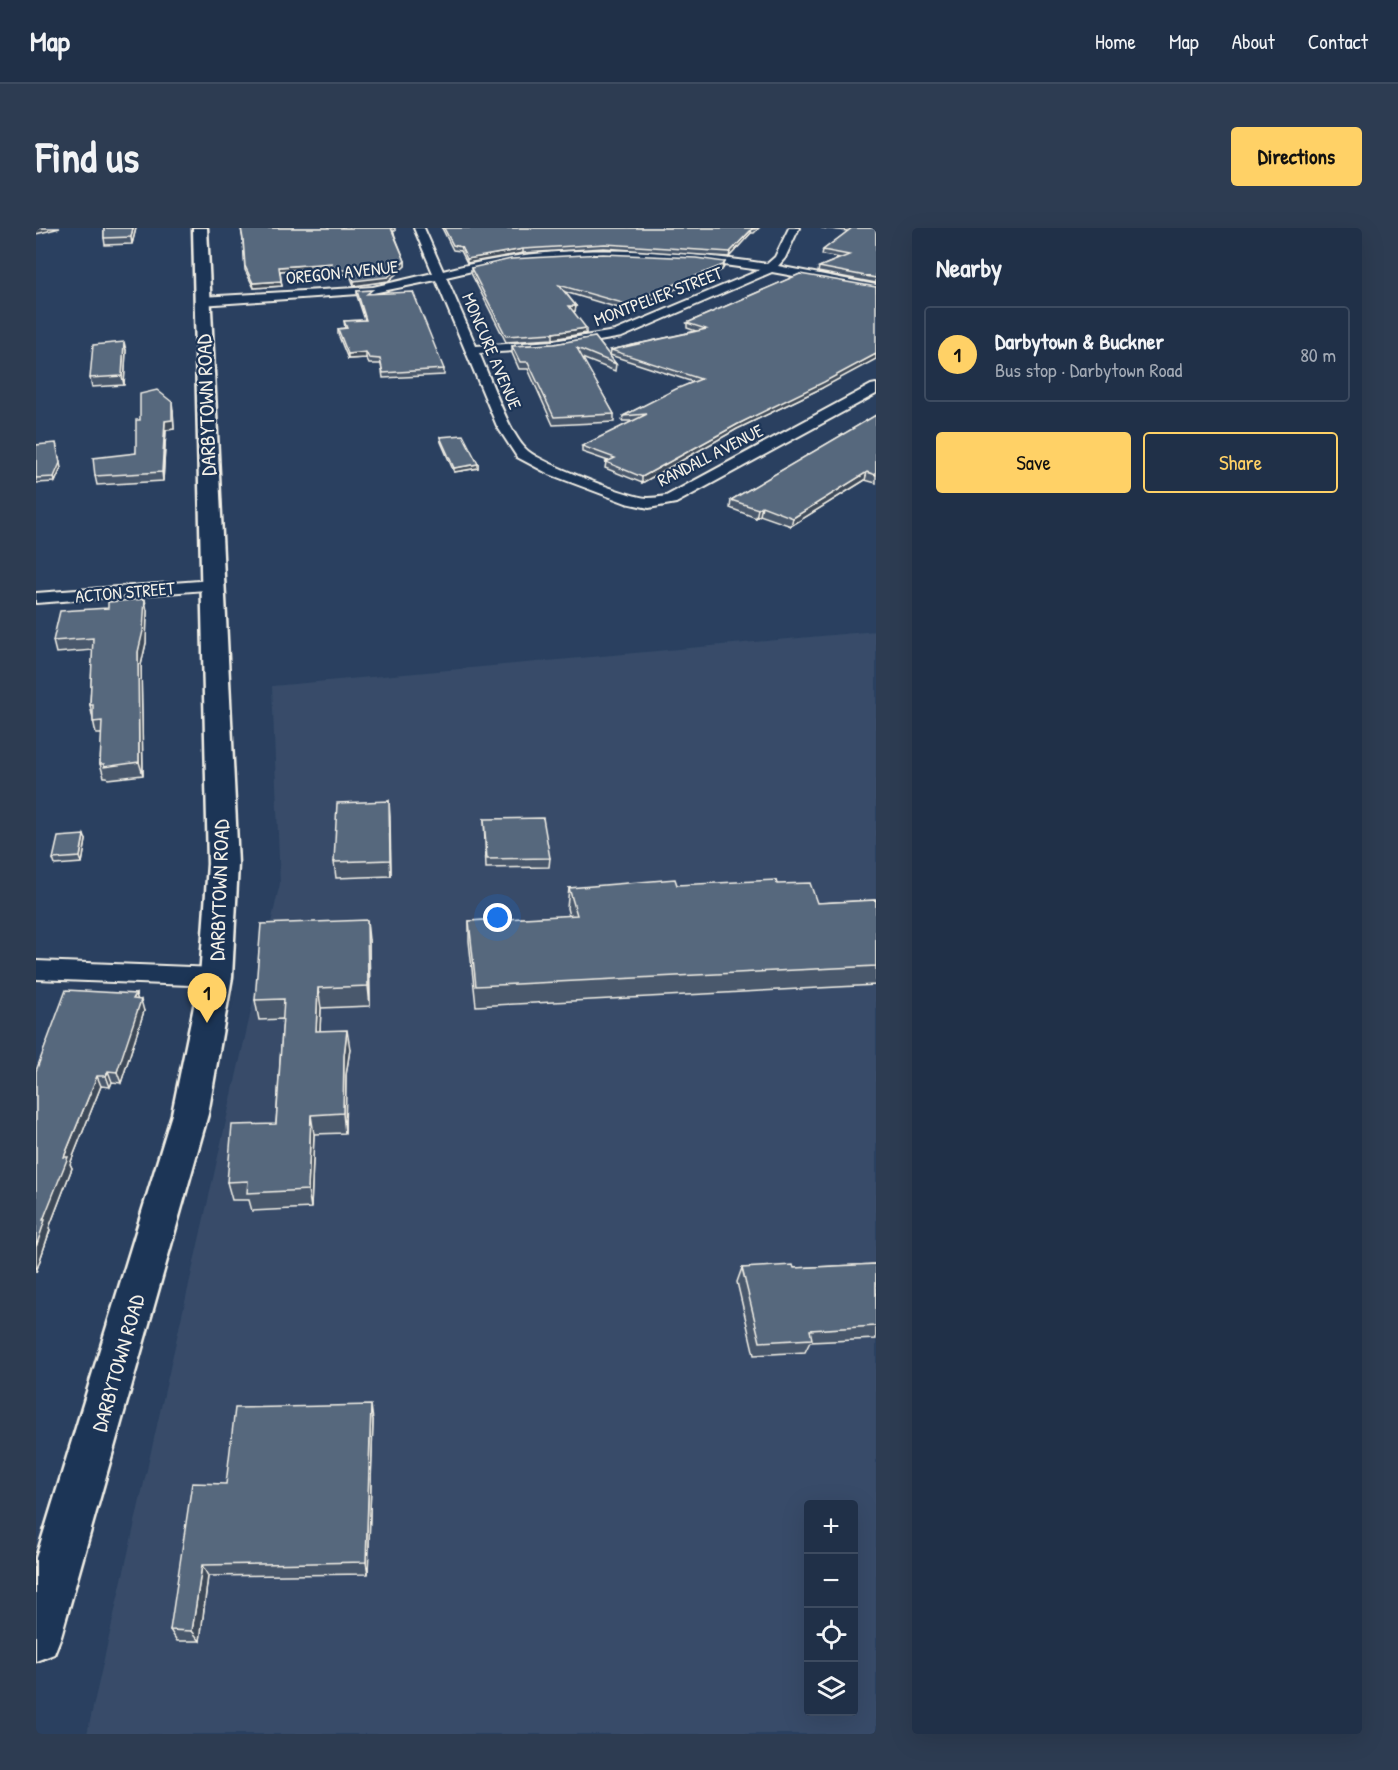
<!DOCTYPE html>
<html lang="en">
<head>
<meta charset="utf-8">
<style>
	body { margin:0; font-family:"Patrick Hand",sans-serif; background:#2d3c52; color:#f1f3f6 }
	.controls { position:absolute; right:18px; bottom:18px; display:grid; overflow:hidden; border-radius:6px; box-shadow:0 6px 24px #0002 }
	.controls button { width:54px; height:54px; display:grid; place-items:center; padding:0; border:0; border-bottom:2px solid #3d4b60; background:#203048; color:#f1f3f6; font:30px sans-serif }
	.you { position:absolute; left:462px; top:690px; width:21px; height:21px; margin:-15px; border:4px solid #fff; border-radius:50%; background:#1a73e8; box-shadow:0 0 0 9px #1a73e833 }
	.badge { display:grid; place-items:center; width:39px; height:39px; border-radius:50%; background:#ffd166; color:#111; font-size:20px; font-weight:700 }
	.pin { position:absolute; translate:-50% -50px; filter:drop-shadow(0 2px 3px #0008) }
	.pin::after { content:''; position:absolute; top:32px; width:21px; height:18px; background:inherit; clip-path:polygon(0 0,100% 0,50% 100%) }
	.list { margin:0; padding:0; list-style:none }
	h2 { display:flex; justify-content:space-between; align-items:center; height:78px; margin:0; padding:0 24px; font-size:26px }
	h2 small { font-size:20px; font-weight:400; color:#a2a9b4 }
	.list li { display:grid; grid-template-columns:39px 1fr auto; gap:18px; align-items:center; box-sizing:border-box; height:96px; margin:0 12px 12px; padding:0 12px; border:2px solid #3d4b60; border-radius:6px }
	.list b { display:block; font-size:22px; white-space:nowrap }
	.list p { margin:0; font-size:20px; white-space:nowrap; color:#a2a9b4 }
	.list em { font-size:20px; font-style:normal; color:#a2a9b4 }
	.actions { display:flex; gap:12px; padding:18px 24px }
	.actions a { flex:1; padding:14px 0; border:2px solid #ffd166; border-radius:6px; text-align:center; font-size:21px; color:#ffd166 }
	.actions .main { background:#ffd166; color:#111 }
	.icon { flex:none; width:33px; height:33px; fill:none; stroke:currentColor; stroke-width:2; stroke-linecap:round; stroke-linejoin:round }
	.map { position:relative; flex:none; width:840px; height:1506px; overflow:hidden; border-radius:6px }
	header { display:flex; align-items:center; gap:36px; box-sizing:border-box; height:84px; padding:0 30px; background:#203048; border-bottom:2px solid #3d4b60 }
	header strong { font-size:28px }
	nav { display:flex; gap:33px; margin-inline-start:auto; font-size:21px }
	.intro { display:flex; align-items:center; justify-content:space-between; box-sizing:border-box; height:144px; padding:0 36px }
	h1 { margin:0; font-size:42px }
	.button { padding:15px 27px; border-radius:6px; background:#ffd166; color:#111; font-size:21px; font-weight:700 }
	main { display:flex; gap:36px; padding:0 36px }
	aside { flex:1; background:#203048; border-radius:6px; box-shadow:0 6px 24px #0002 }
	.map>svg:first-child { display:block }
</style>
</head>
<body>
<header>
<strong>Map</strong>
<nav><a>Home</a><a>Map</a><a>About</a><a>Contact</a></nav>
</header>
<div class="intro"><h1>Find us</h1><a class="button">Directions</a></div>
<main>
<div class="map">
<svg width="840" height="1506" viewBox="0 0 840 1506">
	<rect width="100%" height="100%" fill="#2a4060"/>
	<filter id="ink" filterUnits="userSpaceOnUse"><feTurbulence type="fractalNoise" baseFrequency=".0167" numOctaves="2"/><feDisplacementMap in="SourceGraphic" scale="12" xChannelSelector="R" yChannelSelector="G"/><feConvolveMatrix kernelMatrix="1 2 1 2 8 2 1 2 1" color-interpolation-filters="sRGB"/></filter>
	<g filter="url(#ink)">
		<path fill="#374c69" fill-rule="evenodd" d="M840 403V1506H51L244 655 236 458ZM772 1276H818V1484H772Z"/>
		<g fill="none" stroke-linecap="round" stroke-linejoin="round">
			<g stroke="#f4f1e8" stroke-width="4">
				<g id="street">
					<path d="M378 0H388L407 43C513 14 623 20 731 36L739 29 753 0H763L749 30 742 38 840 57V63L736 44 586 109 517 121 443 125C454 149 474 209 492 223 508 236 592 269 612 270 618 270 624 269 630 268L835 157 840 156V166L640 275 613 280 590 275 513 246 481 229 461 198 400 52 337 65 165 77 159 73 165 69 337 59 397 45ZM567 29 659 33 724 42 579 103 517 113 440 118 410 49 475 34Z"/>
					<path d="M177 352 183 353 186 357 183 361 0 375V365Z"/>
					<path d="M0 733 180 740 189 742 193 749 189 756 180 758 0 751Z"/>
				</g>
			</g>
			<g stroke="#f4f1e8" stroke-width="5">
				<path id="secondary" d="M157 0H171L202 636 196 749 172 886 25 1408 18 1426 0 1433V1330L136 886 164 749 172 636Z"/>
			</g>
			<use href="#street" fill="#1d3557" fill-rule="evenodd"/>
			<use href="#secondary" fill="#1d3557" fill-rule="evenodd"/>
		</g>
		<g fill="#4a596c" stroke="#f4f1e8" stroke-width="1.5">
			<path d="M68 0H100L96 16 69 17 68 10Z"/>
			<path d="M205 0H359V3H357L369 33V38L352 53 318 58 314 47 295 45V39L244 43 246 58 218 60 209 42 207 13Z"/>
			<path d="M406 0H723L718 5H715L693 29 568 20 487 25 431 35 425 23 417 22Z"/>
			<path d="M785 0H840V55L782 44 783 39 805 30 786 27 787 22 812 3Z"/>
			<path d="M688 39 686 42 589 82 529 64 540 78 539 83H537L550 105 517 111 470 114 435 45V40Z"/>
			<path d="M764 46 786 160 701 201 606 255 569 240 570 234 572 233 546 224V218L598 193H586L587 188 657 154 574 127 575 122 660 103 651 100V95Z"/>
			<path d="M321 63 336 66 408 141V147L347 150 345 136H333L330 130 312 131 302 106V101L309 100 308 93 329 92 321 68Z"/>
			<path d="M559 109 580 136 579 143 546 130 578 186V194L517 197 492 141H483L476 125V118L518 116Z"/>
			<path d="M90 122 88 157 56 159 54 150Z"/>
			<path d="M137 182 138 201 130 202 127 253 61 257 59 248 100 225 104 192Z"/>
			<path d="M840 187V255L829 252 755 298 724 287 720 290 694 280 695 272Z"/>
			<path d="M404 209 442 236V240L418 244 405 214Z"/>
			<path d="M0 217 25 240 19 254 0 255Z"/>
			<path d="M111 383 110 415 105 437 107 547 72 551 71 549H68L64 536 66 506H60L54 477 57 422 20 425 17 413Z"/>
			<path d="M353 573 355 648 300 650 298 634Z"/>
			<path d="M448 591 514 630 513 639 450 640Z"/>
			<path d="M50 612 46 635 19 637 17 631Z"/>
			<path d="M741 656 781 675 840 672V757L440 778 433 713V693L533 688 531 680 533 660 641 657Z"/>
			<path d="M333 712 334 778 285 780 284 803 314 821 310 847 309 905 278 906 275 980 216 983 213 972H196L191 954 240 896 247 791 223 792 219 772Z"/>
			<path d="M101 772 108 783 85 855 76 854 74 859 65 858 34 936 36 940 13 1000 14 1002 0 1044V843Z"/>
			<path d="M840 1036V1111L774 1114 769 1124 718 1127 701 1054 706 1040H758Z"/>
			<path d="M337 1192 332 1346 172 1348 164 1413H141L134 1402 190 1256Z"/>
		</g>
		<g fill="#3c4858" stroke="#f4f1e8" stroke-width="1.5">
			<path d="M0 0H24L0 6Z"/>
			<path d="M97 0H100L96 16 95 9Z"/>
			<path d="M716 1 715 5 693 29 694 24Z"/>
			<path d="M487 21V25L431 35V31Z"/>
			<path d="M369 33V38L352 53 318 58V53Z"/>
			<path d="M689 34 686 42 589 82 590 76Z"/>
			<path d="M296 35V39L243 43V39Z"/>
			<path d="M245 53 246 58 218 60 217 55Z"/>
			<path d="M533 78H540L539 83 533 84Z"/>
			<path d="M550 100V105L517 111V105Z"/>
			<path d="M88 114 90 122 88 157 86 148Z"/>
			<path d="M330 124V130L312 131V126Z"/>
			<path d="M840 126V131L786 160 701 201 606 255V249L702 196Z"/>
			<path d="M136 174 137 182 138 201 130 202 127 253 126 244 129 193Z"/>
			<path d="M20 215 25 240 19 254 18 249Z"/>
			<path d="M442 236V240L418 244V240Z"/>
			<path d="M831 244 829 252 755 298 757 290Z"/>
			<path d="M726 278 724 287 720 290 722 281Z"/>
			<path d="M109 371 111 383 110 415 105 437 107 547 103 534 102 424Z"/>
			<path d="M353 573 354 589 355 648 354 632Z"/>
			<path d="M48 607 50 612 46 635 44 629Z"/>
			<path d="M331 692 333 712 334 778 332 758Z"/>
			<path d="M282 760 285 780 283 822 280 803Z"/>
			<path d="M100 766 103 777 105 772 108 783 85 855 81 844 97 771Z"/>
			<path d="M311 802 314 821 310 847 309 905 307 885 308 828Z"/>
			<path d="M72 843 76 854 74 859 70 848Z"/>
			<path d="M61 848 65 858 34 936 36 940 13 1000 14 1002 0 1044V1019L7 992 28 929Z"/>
			<path d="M275 887 278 906 275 980 272 962Z"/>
			<path d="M335 1177 337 1192 332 1346 330 1334Z"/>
			<path d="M166 1337 172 1348 164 1413 156 1403Z"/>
		</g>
		<g fill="#56677d" stroke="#f4f1e8" stroke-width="1.5">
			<path d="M68 0H97L95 9 68 10Z"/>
			<path d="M205 0H355L369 33 352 49 318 53 314 43 295 40 296 35 243 39 245 53 217 55 209 38 207 11Z"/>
			<path d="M408 0H720L719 1H716L694 24 569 16 487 21 431 31 425 19 417 17Z"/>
			<path d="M816 0H840V50L783 39 813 27 787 22Z"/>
			<path d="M567 26 660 30 689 34 687 37 590 76 523 57 540 78H533L550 100 517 105 470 108 435 40 475 31Z"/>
			<path d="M764 46 840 59V126L788 154 702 196 606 249 570 234 579 230 546 218 611 186 587 188 640 161 665 151 575 122 670 101 651 95Z"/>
			<path d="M336 62 331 66 377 64 408 141 347 145 344 131 333 130 330 124 312 126 302 101 311 100 308 93 330 92 321 63Z"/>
			<path d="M559 109 580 136 541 120 578 186 518 189 492 134H484L476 118 518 116Z"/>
			<path d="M88 114 86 148 54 150 57 117Z"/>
			<path d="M121 162 136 174V192L129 193 126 244 59 248 57 230 100 225V192H104V166Z"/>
			<path d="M840 187V247L831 244 757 290 726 278 722 281 695 272Z"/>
			<path d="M427 207 442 236 418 240 404 209Z"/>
			<path d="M20 215 24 235 18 249 0 250V217Z"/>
			<path d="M109 371 107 403 102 424 103 534 68 539V536H64L66 493 57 494V477H54L57 410 17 413 24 383 72 380V374Z"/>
			<path d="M353 573 354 632 298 634 301 575Z"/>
			<path d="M507 590 514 630 451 631 448 591Z"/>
			<path d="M48 607 44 629 17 631 22 609Z"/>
			<path d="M639 651 641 657 740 652 741 656 774 655 781 675 840 672V738L440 758 433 693 541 687 533 660Z"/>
			<path d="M331 692 332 758 282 760 280 803 311 802 308 828 307 885 275 887 272 962 211 965 212 953 191 954 196 897 240 896 248 771 219 772 225 696Z"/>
			<path d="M30 762 100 766 97 771 105 772 81 844 72 843 70 848H61L28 929H32L7 992H9L0 1019V843Z"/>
			<path d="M840 1036V1098L774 1102 776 1111 724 1114 706 1040 757 1037 758 1040Z"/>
			<path d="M335 1177 330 1334 166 1337 156 1403 134 1402 156 1255 190 1256 199 1180Z"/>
		</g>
	</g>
	<g text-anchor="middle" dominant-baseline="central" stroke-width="4.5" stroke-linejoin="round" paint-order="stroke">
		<g font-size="18" fill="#f4f1e8" stroke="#1d3557">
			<text transform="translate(306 44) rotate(-6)">OREGON AVENUE</text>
			<text transform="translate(622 68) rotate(-21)">MONTPELIER STREET</text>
			<text transform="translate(456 123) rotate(67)">MONCURE AVENUE</text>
			<text transform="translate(674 227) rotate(-27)">RANDALL AVENUE</text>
			<text transform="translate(89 364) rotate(-5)">ACTON STREET</text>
		</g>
		<g font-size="21" fill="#f4f1e8" stroke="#1d3557">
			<text transform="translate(170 177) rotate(-92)">DARBYTOWN ROAD</text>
			<text transform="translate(183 662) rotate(-88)">DARBYTOWN ROAD</text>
			<text transform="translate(82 1135) rotate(-74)">DARBYTOWN ROAD</text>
		</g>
	</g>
</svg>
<div class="controls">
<button>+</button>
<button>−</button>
<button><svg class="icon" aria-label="locate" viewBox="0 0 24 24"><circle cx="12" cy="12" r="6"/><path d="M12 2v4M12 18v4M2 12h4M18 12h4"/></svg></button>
<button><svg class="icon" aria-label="layers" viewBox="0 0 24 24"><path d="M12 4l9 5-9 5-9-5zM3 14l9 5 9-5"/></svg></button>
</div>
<div class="you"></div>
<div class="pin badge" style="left:171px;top:795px">1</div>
</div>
<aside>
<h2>Nearby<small></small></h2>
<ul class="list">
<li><span class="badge">1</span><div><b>Darbytown &amp; Buckner</b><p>Bus stop · Darbytown Road</p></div><em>80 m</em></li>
</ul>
<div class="actions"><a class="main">Save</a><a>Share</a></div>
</aside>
</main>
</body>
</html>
